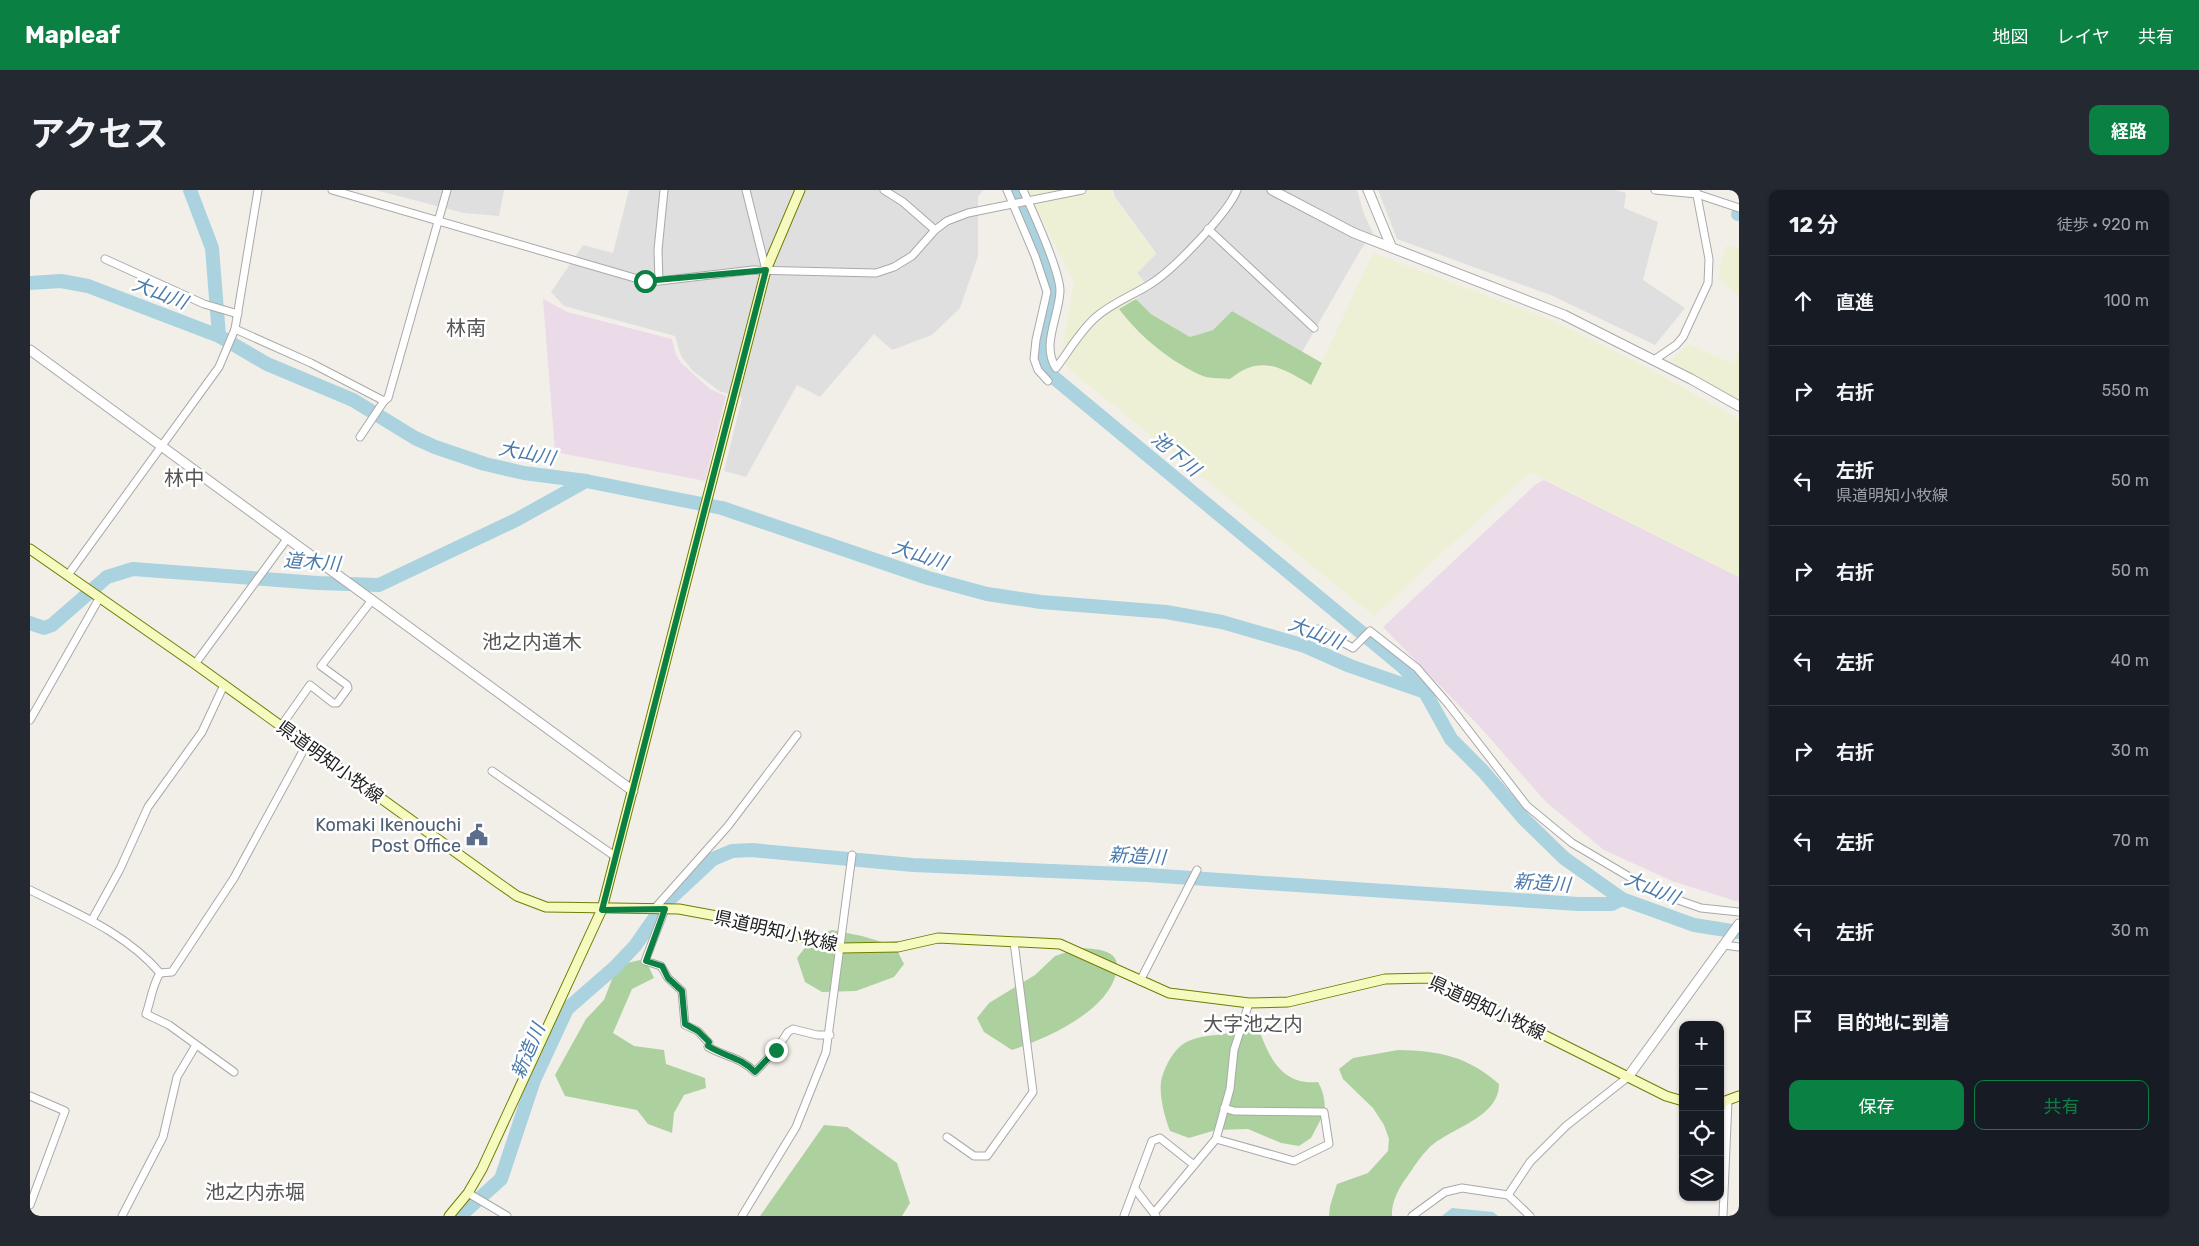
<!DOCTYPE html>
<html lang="ja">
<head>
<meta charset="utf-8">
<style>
	body { margin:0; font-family:Rubik,"Noto Sans JP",sans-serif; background:#242831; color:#f1f3f6 }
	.controls { position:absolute; right:15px; bottom:15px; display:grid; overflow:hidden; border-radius:10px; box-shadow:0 1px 4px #0004 }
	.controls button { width:45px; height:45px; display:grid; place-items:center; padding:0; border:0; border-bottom:1px solid #363941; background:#171b24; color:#f1f3f6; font:25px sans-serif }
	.stop { position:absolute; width:15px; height:15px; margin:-11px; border:4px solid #0b8043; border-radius:50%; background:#fff }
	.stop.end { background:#0b8043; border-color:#fff; box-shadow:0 1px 5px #0008 }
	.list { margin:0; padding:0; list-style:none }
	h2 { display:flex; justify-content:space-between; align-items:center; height:65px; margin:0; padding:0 20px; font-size:21px }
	h2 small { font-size:16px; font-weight:400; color:#9ea1a6 }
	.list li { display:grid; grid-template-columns:32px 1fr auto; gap:15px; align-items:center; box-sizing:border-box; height:90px; padding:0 20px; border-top:1px solid #363941 }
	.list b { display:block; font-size:19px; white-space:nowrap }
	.list p { margin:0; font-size:16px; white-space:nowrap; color:#9ea1a6 }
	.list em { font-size:16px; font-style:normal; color:#9ea1a6 }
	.actions { display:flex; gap:10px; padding:15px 20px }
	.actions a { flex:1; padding:11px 0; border:1px solid #0b8043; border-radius:10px; text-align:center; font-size:18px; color:#0b8043 }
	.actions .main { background:#0b8043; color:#fff }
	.icon { flex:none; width:28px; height:28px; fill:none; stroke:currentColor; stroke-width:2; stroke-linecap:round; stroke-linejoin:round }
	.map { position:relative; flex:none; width:1709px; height:1026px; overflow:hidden; border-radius:10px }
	header { display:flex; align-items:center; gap:30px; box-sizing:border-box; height:70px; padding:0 25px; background:#0b8043; color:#fff }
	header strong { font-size:24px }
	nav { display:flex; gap:28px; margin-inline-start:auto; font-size:18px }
	.intro { display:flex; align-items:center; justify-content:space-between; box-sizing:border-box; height:120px; padding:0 30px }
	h1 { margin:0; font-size:35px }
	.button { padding:12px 22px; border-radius:10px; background:#0b8043; color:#fff; font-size:18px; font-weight:700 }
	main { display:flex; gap:30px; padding:0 30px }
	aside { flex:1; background:#171b24; border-radius:10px; box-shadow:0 1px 4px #0004 }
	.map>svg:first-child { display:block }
</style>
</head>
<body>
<header>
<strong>Mapleaf</strong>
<nav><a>地図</a><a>レイヤ</a><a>共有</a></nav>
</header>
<div class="intro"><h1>アクセス</h1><a class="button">経路</a></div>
<main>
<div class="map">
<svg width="1709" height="1026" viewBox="0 0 1709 1026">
	<rect width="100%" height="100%" fill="#f2efe9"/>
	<g fill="#e0dfdf">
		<path d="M345 0H474L469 26 434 23Z"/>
		<path d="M599 0H953L948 7V66L930 118 902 145 862 160 844 144 790 207 767 195 716 287 694 281 712 208 689 201 662 180 651 166 645 146 534 116 521 102 553 55 583 63Z"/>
		<path d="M1083 0H1327L1334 24 1343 43 1330 61 1272 162 1202 121 1183 140 1160 147 1121 124 1106 109 1119 98 1107 83 1126 63 1085 7Z"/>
		<path d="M1348 0H1585L1596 3 1594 18 1628 32 1613 90 1655 118 1625 155 1523 106 1367 49Z"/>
	</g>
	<g fill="#ebdbe8">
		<path d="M513 109 537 122 642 149 646 165 651 173 680 199 696 206 675 291 525 262Z"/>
		<path d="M1514 290 1709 387V712L1642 691 1574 660 1516 612 1451 538 1353 437 1506 294Z"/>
	</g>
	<g fill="#eef0d5">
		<path d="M997 0H1079L1126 64 1107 83 1119 99 1090 119 1200 189 1213 178 1224 175 1255 179 1281 195 1343 63 1521 130 1609 173 1709 229V387L1500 282 1344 426 1040 180 1031 165 1044 92Z"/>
		<path d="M1696 55 1709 58V106L1688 88Z"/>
		<path d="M1658 154 1702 173 1709 160V210L1640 171Z"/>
	</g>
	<g fill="#add19e">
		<path d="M1106 109 1121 124 1160 147 1183 140 1202 121 1292 173 1281 195C1251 177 1230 164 1200 189 1192 188 1181 189 1173 186 1142 173 1109 146 1089 119Z"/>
		<path d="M802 740 832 746 865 756 874 774 864 787 826 801 792 802 775 792 767 768 784 746Z"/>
		<path d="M1049 758C1067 759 1093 759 1086 784 1076 822 1018 848 982 860L954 842 947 828 959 813 1005 785 1025 766Z"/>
		<path d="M610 770 618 775 624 788 602 799 583 843 604 856 634 860 636 874 675 888 676 898 654 905 644 923 642 943 618 934 607 920 535 906 525 885 556 829 574 810 584 784 597 773Z"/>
		<path d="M1219 822 1224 826C1236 858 1246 896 1288 892 1295 904 1295 914 1295 928L1292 927 1281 948 1269 956 1251 953 1218 939 1186 940 1159 948 1140 941C1135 928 1129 906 1131 892 1134 877 1145 855 1161 850 1192 839 1197 855 1219 822Z"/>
		<path d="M1368 860C1410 861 1437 866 1469 894 1469 929 1418 938 1398 959 1390 967 1383 978 1377 987 1369 997 1361 1013 1362 1026H1299L1300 1016 1307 994 1338 983 1358 961 1359 949 1354 935 1343 918 1313 889 1309 879 1323 868Z"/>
		<path d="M794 935 817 937 867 973 880 1013 872 1026H730Z"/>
	</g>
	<path fill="#aad3df" d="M1422 1018 1463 1022 1468 1026H1412Z"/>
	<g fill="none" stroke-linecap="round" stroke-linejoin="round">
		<g stroke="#aad3df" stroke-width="14">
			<path d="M160 0 182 58 189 146"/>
			<path d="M984 0C997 32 1026 84 1023 117 1021 139 1005 159 1016 181L1373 477 1395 502 1421 549 1453 581 1494 629 1534 668 1592 709 1664 735 1709 742"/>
			<path d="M1708 24H1709"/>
			<path d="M0 93 31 91 58 96 189 146 237 174 323 210 385 248 405 257 455 274 494 283 556 291 692 318 898 388 957 404 1011 412 1136 422 1192 432 1275 456 1320 476 1395 502"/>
			<path d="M0 433 14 438 22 435 77 387 103 379 288 393 349 395 486 330 556 291"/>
			<path d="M638 711 683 669 702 661 722 660 883 675 1117 685 1548 714H1582L1592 709"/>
			<path d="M430 1026 471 989 504 890 537 819 584 778 605 756 626 726"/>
		</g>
		<g stroke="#a9a9a9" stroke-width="9">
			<g id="minor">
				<path d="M302 0 615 91H629L723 80 846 83 864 77 882 66 905 40 917 31 938 23 1052 0"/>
				<path d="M716 0 736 80"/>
				<path d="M854 0 873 12 905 40"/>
				<path d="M977 0 1005 66 1017 102 1006 150 1004 169 1008 180 1018 191"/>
				<path d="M993 0C1003 22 1030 80 1030 101 1029 127 1011 155 1026 178 1039 161 1050 141 1066 127 1083 112 1104 105 1122 93 1144 79 1198 23 1207 0"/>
				<path d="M1625 0 1667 4 1709 18"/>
				<path d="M1178 39 1284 138"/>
				<path d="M75 69 174 114 208 124"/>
				<path d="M629 91 628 60 634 0"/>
				<path d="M205 139 281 173 354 211"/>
				<path d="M1624 170 1646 155 1653 147 1678 93 1679 69 1666 0"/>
				<path d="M330 247 354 211 358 208 417 0"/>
				<path d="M38 385 189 177 205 139 228 0"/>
				<path d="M1288 439 1323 458 1340 441 1387 478 1419 515 1497 616 1542 653 1625 702 1671 718 1709 722"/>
				<path d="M165 474 257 349"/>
				<path d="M0 530 70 407"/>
				<path d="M251 536 280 495 303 513H307L318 498 317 495 291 476 342 410"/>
				<path d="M462 581 586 667"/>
				<path d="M0 700C46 723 96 743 130 783L142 782 204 688 273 561 274 554"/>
				<path d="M625 718 698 636 767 545"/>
				<path d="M635 719 615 771 631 776 638 788 652 801 655 835 668 841 679 853 678 857C696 867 710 867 725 882L746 860 758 842 763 839 787 845H800"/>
				<path d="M62 730 90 679 118 617 172 542 194 495"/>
				<path d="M1694 755 1709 757"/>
				<path d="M130 783C122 796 121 810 116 824L139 835 204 882"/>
				<path d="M1110 791 1167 680"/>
				<path d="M0 906 35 921 0 1015"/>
				<path d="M917 947 944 966H957L1003 902 984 752"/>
				<path d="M1186 949 1264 971 1299 954 1294 922 1204 921 1194 918"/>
				<path d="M1105 999 1126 1026"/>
				<path d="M438 1003 477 1026"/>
				<path d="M1478 1005 1500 972 1536 936 1598 887"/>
				<path d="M1124 1023 1186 949 1200 899 1204 860 1219 813"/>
				<path d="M92 1026 133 947 147 887 166 855"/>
				<path d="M712 1026 766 937 796 862 822 665"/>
				<path d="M1094 1026 1122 951 1130 948 1164 975"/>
				<path d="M1382 1026 1415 1002 1432 998 1478 1005 1500 1026"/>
				<path d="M1693 1026 1698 911"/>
			</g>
		</g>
		<g stroke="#a9a9a9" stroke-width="11">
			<g id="tertiary">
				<path d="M1242 0 1324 43 1534 125 1661 189 1709 216"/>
				<path d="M1338 0 1361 56"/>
				<path d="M0 160 603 601"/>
				<path d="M1598 887 1709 734"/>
			</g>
		</g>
		<g stroke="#707d05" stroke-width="11">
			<g id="secondary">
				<path d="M0 359 165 474 467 692 487 706 516 717 649 719 719 732 811 758 868 757 908 748 1030 754 1139 803 1219 813 1258 812 1355 789 1400 788 1636 906 1653 911"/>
				<path d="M1690 913 1709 906"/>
				<path d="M419 1026 438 1003 452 979 572 719 736 80 770 0"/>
			</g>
		</g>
		<use href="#minor" stroke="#fff" stroke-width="7"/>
		<use href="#tertiary" stroke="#fff" stroke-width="9"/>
		<use href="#secondary" stroke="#f7fabf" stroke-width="9"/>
	</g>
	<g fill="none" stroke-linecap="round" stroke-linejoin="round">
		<path stroke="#0b8043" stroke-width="6" d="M615 91 736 80 572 720 635 719 616 771 632 776 638 788 652 801 655 834 668 841 679 852 678 856C696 867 710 867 725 882L746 860"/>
	</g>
	<defs>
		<g id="civic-bare" transform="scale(1.725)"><path d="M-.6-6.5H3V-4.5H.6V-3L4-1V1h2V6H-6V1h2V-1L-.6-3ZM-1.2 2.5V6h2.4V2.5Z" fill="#5c6f8a" stroke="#fff" stroke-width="2.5" paint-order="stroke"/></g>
	</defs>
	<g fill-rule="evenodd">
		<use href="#civic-bare" x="447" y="645"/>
	</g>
	<g text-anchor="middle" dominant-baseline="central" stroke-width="5" stroke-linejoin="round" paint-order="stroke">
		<g font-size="18" fill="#222" stroke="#fff">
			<text transform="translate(300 572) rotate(36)">県道明知小牧線</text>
			<text transform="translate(746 741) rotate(13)">県道明知小牧線</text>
			<text transform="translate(1457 818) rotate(25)">県道明知小牧線</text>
		</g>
		<g font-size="18" fill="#4e5e75" stroke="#fff" text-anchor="end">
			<text x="431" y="635">Komaki Ikenouchi<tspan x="431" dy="21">Post Office</tspan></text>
		</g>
		<g font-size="19" font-style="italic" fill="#4a7aab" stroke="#fff">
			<text transform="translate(130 103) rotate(21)">大山川</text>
			<text transform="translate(497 263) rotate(11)">大山川</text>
			<text transform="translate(1146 264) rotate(40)">池下川</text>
			<text transform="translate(890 365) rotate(18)">大山川</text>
			<text transform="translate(282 372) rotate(4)">道木川</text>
			<text transform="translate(1286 443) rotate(21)">大山川</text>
			<text transform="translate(1107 666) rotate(3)">新造川</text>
			<text transform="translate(1512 693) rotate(4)">新造川</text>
			<text transform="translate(1622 698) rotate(22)">大山川</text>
			<text transform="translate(498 861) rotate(-67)">新造川</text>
		</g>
		<g font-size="20" fill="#555" stroke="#fff">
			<text x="436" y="138">林南</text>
			<text x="154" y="288">林中</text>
			<text x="502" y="452">池之内道木</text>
			<text x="1223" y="834">大字池之内</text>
			<text x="225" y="1002">池之内赤堀</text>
		</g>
	</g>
</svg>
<div class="controls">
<button>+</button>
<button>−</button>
<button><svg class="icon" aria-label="locate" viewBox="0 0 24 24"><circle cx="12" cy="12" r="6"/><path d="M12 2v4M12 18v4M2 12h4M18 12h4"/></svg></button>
<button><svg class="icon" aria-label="layers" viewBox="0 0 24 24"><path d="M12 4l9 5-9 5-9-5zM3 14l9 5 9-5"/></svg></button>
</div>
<div class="stop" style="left:615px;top:91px"></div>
<div class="stop end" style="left:746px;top:860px"></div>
</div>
<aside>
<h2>12 分<small>徒歩 · 920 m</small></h2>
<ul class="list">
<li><svg class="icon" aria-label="ahead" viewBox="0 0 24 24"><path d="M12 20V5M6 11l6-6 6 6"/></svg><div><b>直進</b></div><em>100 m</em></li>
<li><svg class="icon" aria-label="right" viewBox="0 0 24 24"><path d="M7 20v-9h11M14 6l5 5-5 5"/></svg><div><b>右折</b></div><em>550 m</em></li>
<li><svg class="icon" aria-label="left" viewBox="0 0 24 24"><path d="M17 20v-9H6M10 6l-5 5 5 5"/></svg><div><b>左折</b><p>県道明知小牧線</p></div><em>50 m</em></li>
<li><svg class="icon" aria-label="right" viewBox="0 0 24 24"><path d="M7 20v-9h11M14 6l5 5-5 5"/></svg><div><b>右折</b></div><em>50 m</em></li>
<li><svg class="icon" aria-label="left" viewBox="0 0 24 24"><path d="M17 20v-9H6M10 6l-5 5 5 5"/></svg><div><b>左折</b></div><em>40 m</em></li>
<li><svg class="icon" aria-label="right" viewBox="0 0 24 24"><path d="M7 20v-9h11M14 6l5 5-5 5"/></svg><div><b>右折</b></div><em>30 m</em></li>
<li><svg class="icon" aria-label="left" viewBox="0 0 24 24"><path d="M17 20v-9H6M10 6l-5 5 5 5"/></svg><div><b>左折</b></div><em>70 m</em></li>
<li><svg class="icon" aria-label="left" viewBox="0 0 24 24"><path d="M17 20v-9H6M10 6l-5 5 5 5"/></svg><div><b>左折</b></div><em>30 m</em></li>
<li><svg class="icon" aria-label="arrive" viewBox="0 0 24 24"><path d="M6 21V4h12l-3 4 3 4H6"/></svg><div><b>目的地に到着</b></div></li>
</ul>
<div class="actions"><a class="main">保存</a><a>共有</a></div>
</aside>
</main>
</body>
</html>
